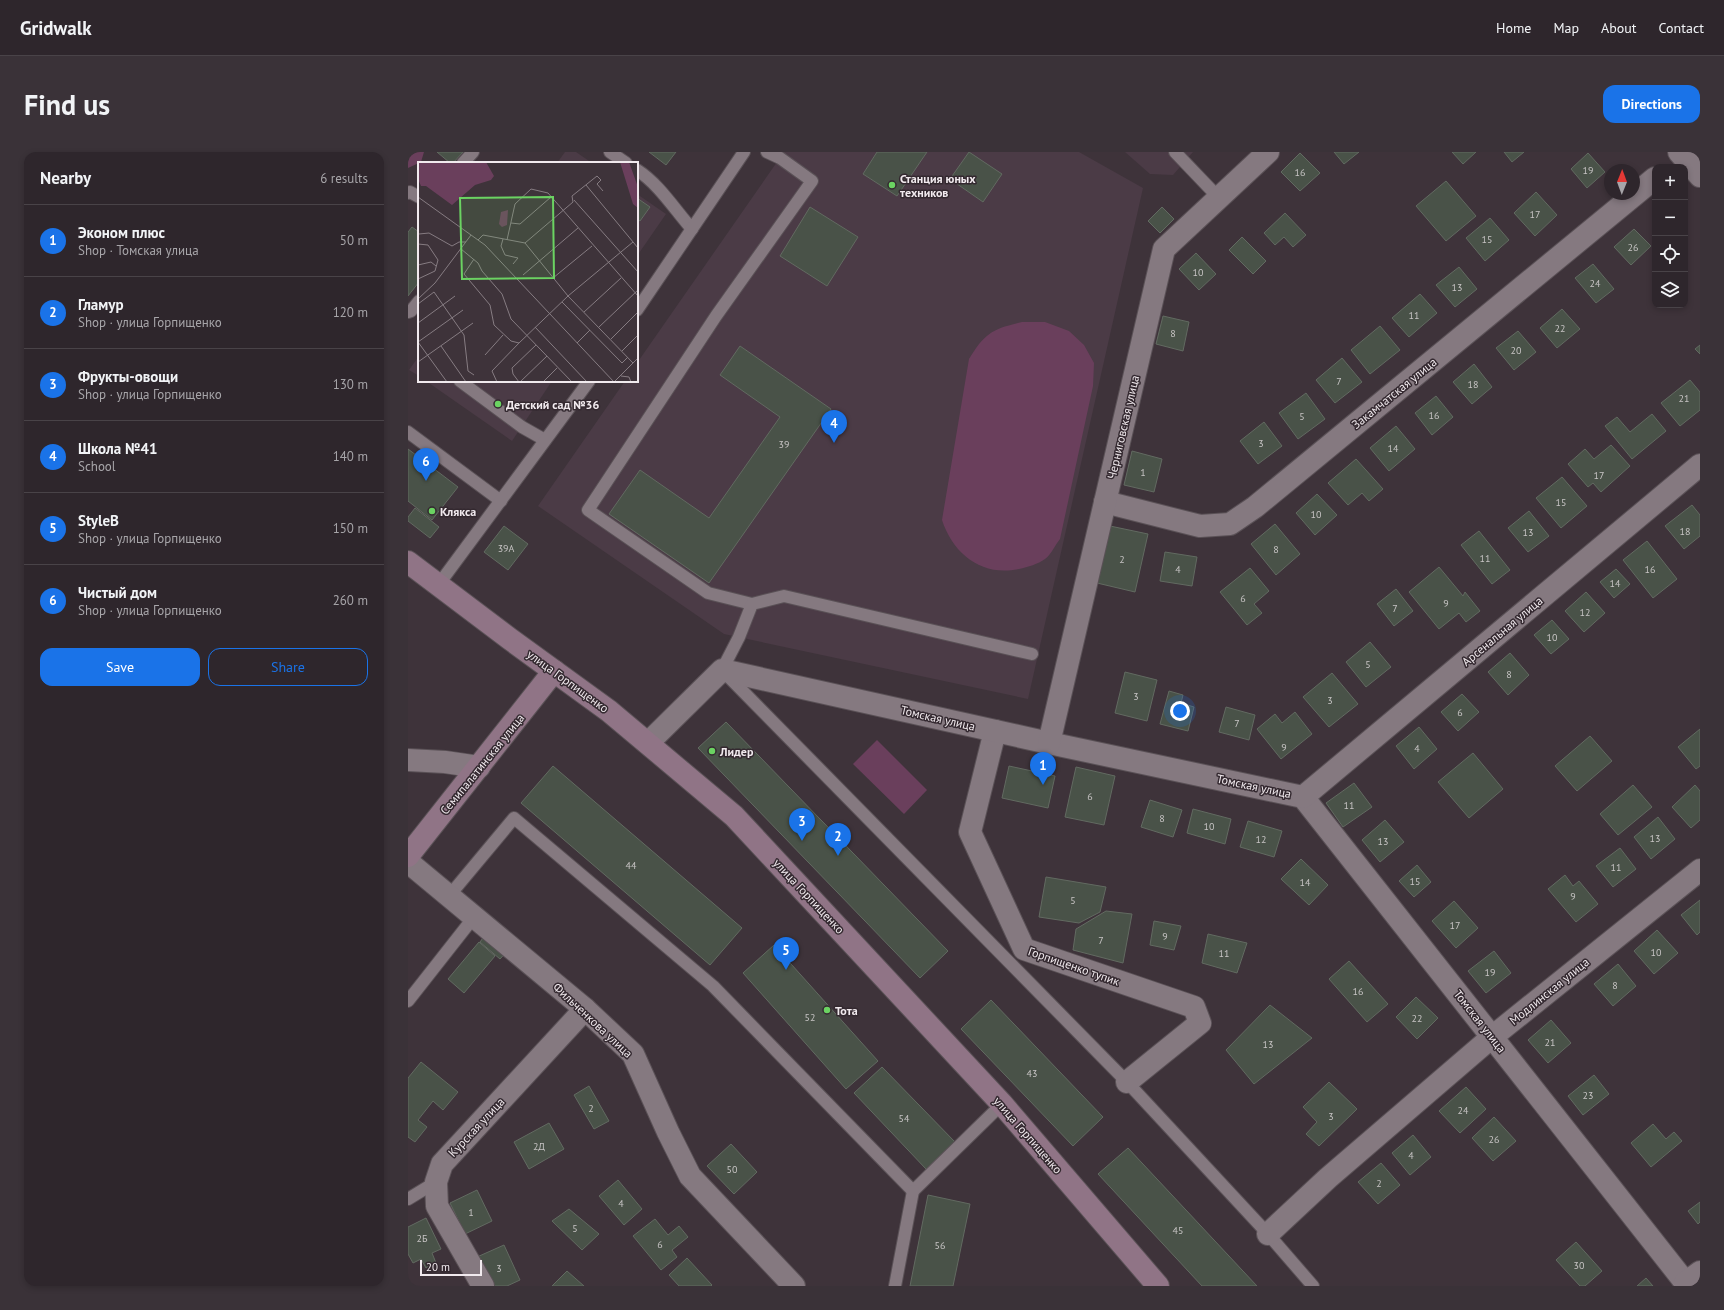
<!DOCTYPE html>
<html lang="en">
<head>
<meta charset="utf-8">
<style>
	body { margin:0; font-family:"PT Sans",sans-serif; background:#3a3238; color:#f1f3f6 }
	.controls { position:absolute; right:12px; top:12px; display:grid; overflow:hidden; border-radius:8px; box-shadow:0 2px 6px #0003 }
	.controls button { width:36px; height:36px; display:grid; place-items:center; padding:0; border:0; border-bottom:1px solid #494348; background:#2e262c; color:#f1f3f6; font:20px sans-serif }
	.compass { position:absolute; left:1196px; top:12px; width:36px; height:36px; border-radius:50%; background:#2e262c; box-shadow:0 2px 6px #0003; rotate:1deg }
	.scale { position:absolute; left:12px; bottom:10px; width:62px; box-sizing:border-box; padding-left:4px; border:2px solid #f1eaee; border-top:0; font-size:11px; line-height:14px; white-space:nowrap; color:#f1eaee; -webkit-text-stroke:3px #342930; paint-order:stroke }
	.you { position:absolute; left:772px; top:559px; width:14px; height:14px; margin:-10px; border:3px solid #fff; border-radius:50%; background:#1a73e8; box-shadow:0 0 0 6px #1a73e833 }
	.badge { display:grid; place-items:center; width:26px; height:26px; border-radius:50%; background:#1a73e8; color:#fff; font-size:13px; font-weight:700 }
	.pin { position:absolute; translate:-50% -33px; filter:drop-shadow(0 1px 2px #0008) }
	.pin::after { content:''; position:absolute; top:21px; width:14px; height:12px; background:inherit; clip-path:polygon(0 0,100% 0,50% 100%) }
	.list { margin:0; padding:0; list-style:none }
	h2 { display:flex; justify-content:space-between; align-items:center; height:52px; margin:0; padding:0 16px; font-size:17px }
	h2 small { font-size:13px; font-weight:400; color:#a7a5a9 }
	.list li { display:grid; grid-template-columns:26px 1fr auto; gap:12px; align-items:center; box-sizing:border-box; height:72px; padding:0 16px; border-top:1px solid #494348 }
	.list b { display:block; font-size:15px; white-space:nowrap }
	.list p { margin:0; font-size:13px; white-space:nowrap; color:#a7a5a9 }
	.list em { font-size:13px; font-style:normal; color:#a7a5a9 }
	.actions { display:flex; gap:8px; padding:12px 16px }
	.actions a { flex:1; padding:9px 0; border:1px solid #1a73e8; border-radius:12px; text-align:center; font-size:14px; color:#1a73e8 }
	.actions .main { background:#1a73e8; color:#fff }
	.icon { flex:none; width:22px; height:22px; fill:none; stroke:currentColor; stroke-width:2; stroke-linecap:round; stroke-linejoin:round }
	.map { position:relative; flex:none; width:1292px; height:1134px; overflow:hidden; border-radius:12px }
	header { display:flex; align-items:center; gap:24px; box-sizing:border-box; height:56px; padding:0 20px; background:#2e262c; border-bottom:1px solid #494348 }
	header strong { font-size:19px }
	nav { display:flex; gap:22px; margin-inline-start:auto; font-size:14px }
	.intro { display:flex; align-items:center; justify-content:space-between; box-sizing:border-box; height:96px; padding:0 24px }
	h1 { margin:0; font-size:28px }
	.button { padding:10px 18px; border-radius:12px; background:#1a73e8; color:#fff; font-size:14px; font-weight:700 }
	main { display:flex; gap:24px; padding:0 24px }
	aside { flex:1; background:#2e262c; border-radius:12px; box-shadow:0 2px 6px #0003 }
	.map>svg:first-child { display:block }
</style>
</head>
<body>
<header>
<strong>Gridwalk</strong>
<nav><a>Home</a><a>Map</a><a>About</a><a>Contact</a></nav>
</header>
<div class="intro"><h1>Find us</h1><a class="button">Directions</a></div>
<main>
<aside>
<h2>Nearby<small>6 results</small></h2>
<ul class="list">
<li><span class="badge">1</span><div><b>Эконом плюс</b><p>Shop · Томская улица</p></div><em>50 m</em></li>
<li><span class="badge">2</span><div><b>Гламур</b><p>Shop · улица Горпищенко</p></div><em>120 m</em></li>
<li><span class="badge">3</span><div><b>Фрукты-овощи</b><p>Shop · улица Горпищенко</p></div><em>130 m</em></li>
<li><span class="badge">4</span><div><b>Школа №41</b><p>School</p></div><em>140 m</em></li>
<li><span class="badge">5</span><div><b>StyleB</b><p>Shop · улица Горпищенко</p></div><em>150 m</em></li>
<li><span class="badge">6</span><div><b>Чистый дом</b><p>Shop · улица Горпищенко</p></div><em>260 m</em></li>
</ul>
<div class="actions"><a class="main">Save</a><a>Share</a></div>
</aside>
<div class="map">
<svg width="1292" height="1134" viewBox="0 0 1292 1134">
	<rect width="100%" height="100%" fill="#3e333a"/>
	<g fill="#4b3b46">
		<path d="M157 0H168L184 11H149Z"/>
		<path d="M376 0H671L735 36 620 547 316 482 130 354 217 229H229V211Z"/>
		<path d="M717 0H785L765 23 742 22Z"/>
		<path d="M229 42 258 62 229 104Z"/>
		<path d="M11 204V224L1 218Z"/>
		<path d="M18 229H144L104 289Z"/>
	</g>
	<g fill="#6a3f5c">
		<path d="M0 0H16L13 10 0 16Z"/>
		<path d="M614 170H637L661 179 676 193 686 211 685 234 652 387C647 393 643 403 637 407 630 412 620 415 611 417 574 425 545 402 534 368L561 207C577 181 584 177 614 170Z"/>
		<path d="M469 588 519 638 496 662 445 612Z"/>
	</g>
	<g fill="#495248" stroke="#626a61">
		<path d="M29 0H55L45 11H42Z"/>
		<path d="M241 0H268L258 13Z"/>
		<path d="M469 0H519L489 44 455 22Z"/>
		<path d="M561 0 594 22 575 50 542 27Z"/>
		<path d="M926 0H951L936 12Z"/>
		<path d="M1044 0H1068L1055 12Z"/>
		<path d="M1096 0H1116L1104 10Z"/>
		<path d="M892 1 912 21 892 39 873 20Z"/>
		<path d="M1180 1 1197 20 1179 36 1163 17Z"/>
		<path d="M1038 29 1068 64 1038 89 1008 54Z"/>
		<path d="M1128 40 1149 63 1127 84 1106 61Z"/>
		<path d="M229 46 242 55 232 69 229 67Z"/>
		<path d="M402 55 450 85 419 134 372 104Z"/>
		<path d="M754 55 766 67 752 81 740 69Z"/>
		<path d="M877 61 898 83 885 95 876 85 867 93 856 81Z"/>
		<path d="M1082 66 1101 88 1077 109 1058 86Z"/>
		<path d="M4 75 11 80V130L0 144V80Z"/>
		<path d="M1226 77 1243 94 1223 113 1206 95Z"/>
		<path d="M834 85 858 109 845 122 821 98Z"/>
		<path d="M788 101 808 122 791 138 771 117Z"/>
		<path d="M1185 112 1206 137 1188 151 1167 126Z"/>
		<path d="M1051 115 1069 137 1047 155 1028 133Z"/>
		<path d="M1012 142 1029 161 1001 185 984 166Z"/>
		<path d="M1154 157 1172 177 1149 196 1132 176Z"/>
		<path d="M755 164 781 170 775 199 748 192Z"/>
		<path d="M972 174 992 198 962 222 943 198Z"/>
		<path d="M1110 179 1128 200 1106 218 1088 196Z"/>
		<path d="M1292 193V202L1287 197Z"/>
		<path d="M332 194 423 257 301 431 201 362 232 318 301 366 372 265 312 223Z"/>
		<path d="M934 206 954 230 927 251 908 228Z"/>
		<path d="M1066 212 1084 235 1064 252 1045 230Z"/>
		<path d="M1282 228 1292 240V258L1272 274 1253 251Z"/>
		<path d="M898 241 917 267 890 287 871 261Z"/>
		<path d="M1028 244 1045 265 1024 283 1007 261Z"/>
		<path d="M1244 262 1258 279 1224 307 1197 274 1209 265 1222 280Z"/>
		<path d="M856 270 874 294 850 312 832 289Z"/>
		<path d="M988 274 1007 297 981 319 962 296Z"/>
		<path d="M1203 293 1222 314 1193 340 1185 331 1180 335 1160 312 1177 297 1186 307Z"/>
		<path d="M0 297 50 335 24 368 0 349Z"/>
		<path d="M724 299 754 307 746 340 716 333Z"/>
		<path d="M948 307 975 337 961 349 954 341 940 353 920 331Z"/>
		<path d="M1154 325 1179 354 1153 376 1128 346Z"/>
		<path d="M909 342 929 363 907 383 888 361Z"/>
		<path d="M1284 353 1292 363V384L1276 397 1257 374Z"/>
		<path d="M7 356 31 375 22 386 0 369V365Z"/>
		<path d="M1121 359 1141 384 1120 400 1100 376Z"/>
		<path d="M867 372 892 402 868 423 843 392Z"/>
		<path d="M96 374 120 392 100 418 76 400Z"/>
		<path d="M702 374 740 382 727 440 689 431Z"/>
		<path d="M1071 379 1102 418 1084 432 1053 393Z"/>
		<path d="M1239 389 1269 427 1245 446 1215 408Z"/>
		<path d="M757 400 789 405 784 434 752 429Z"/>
		<path d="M1031 415 1055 444 1057 440 1072 459 1058 470 1051 461 1031 477 1001 440Z"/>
		<path d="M842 416 861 439 846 452 854 461 839 473 812 440Z"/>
		<path d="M1208 417 1222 432 1206 446 1192 430Z"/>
		<path d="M988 437 1005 459 986 474 969 452Z"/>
		<path d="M1178 440 1197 461 1176 480 1157 459Z"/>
		<path d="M1144 468 1161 487 1143 502 1126 483Z"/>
		<path d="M962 490 983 515 958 535 938 510Z"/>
		<path d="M1102 501 1121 523 1100 543 1080 520Z"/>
		<path d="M717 520 749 528 739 569 707 561Z"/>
		<path d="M924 521 950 552 921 575 895 545Z"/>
		<path d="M761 539 775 543 773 551 786 555 780 579 752 572Z"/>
		<path d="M1054 542 1071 560 1050 579 1033 560Z"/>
		<path d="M818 555 847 563 841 588 811 580Z"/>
		<path d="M887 560 904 582 873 607 849 577 867 562 874 571Z"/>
		<path d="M318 570 540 799 512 826 290 596Z"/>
		<path d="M1011 575 1029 597 1006 617 988 594Z"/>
		<path d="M1292 577V614L1288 617 1270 595Z"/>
		<path d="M1182 584 1204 609 1169 639 1147 614Z"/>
		<path d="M1065 601 1095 637 1061 666 1030 630Z"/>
		<path d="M145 614 334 776 302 813 113 651Z"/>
		<path d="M601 614 647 624 640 656 594 646Z"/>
		<path d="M668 615 707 624 696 673 657 665Z"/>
		<path d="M946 631 964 655 935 675 918 651Z"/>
		<path d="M1225 633 1244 655 1210 683 1192 662Z"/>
		<path d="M1287 633 1292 639V668L1283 676 1264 655Z"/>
		<path d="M742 648 774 658 765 685 733 675Z"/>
		<path d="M785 657 823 667 817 692 779 681Z"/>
		<path d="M1250 665 1267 687 1243 707 1226 685Z"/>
		<path d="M977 668 996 690 972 710 954 688Z"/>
		<path d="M840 669 874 679 866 705 832 695Z"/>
		<path d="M1212 696 1228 717 1205 735 1188 714Z"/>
		<path d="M893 707 920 733 901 753 873 727Z"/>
		<path d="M1009 713 1023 730 1006 745 991 729Z"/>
		<path d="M1157 723 1165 734 1171 729 1190 752 1168 770 1140 737Z"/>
		<path d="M638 725 698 735 692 760 671 771 631 765Z"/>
		<path d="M1292 748V780L1289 783 1273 763Z"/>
		<path d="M1046 749 1070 776 1048 796 1024 769Z"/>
		<path d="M698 759 724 762 715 811 665 798 668 777Z"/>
		<path d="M746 769 773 774 766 798 742 793Z"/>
		<path d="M1249 778 1270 801 1246 822 1226 799Z"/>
		<path d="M80 779 101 797 92 807 72 790Z"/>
		<path d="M800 782 839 791 829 821 794 811Z"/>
		<path d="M71 790 87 804 56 841 40 827Z"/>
		<path d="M366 793 470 909 438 937 335 821Z"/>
		<path d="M1086 799 1103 821 1078 841 1060 819Z"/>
		<path d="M941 809 980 852 959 870 921 827Z"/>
		<path d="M1210 812 1228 834 1205 854 1186 832Z"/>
		<path d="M1008 845 1030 866 1009 887 988 865Z"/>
		<path d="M583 848 695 965 665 994 553 877Z"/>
		<path d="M862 853 904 886 846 932 818 898Z"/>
		<path d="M1143 868 1163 891 1140 911 1120 888Z"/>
		<path d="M13 910 50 940 35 958 25 949 10 968 19 975 7 990 0 985V926Z"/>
		<path d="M474 915 547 990 518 1017 446 941Z"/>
		<path d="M1186 923 1201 942 1175 963 1160 944Z"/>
		<path d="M921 930 949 957 911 994 898 982 909 970 895 955Z"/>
		<path d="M181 934 201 969 186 977 166 943Z"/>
		<path d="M1058 935 1078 957 1052 981 1031 959Z"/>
		<path d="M1086 965 1108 989 1085 1009 1064 986Z"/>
		<path d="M141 971 156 997 121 1017 106 990Z"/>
		<path d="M1245 972 1258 987 1266 980 1274 989 1243 1015 1223 991Z"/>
		<path d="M1005 983 1023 1005 1002 1023 984 1001Z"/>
		<path d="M323 992 349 1020 326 1042 299 1014Z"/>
		<path d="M720 996 849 1134H794L690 1022Z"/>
		<path d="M973 1011 992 1033 970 1052 950 1030Z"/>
		<path d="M210 1028 234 1057 216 1073 191 1044Z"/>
		<path d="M69 1038 84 1069 57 1082 42 1051Z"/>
		<path d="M520 1043 562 1052 545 1134H502Z"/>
		<path d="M1292 1050V1070L1290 1072 1280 1059Z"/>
		<path d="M161 1057 191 1082 174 1098 144 1069Z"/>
		<path d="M18 1066 33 1097 24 1101 28 1111 18 1116 13 1107 5 1111 0 1102V1075Z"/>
		<path d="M247 1067 260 1083 271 1074 280 1085 264 1098 269 1105 253 1118 225 1084Z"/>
		<path d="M1168 1090 1194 1119 1177 1134H1172L1148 1108Z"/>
		<path d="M96 1093 112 1128 99 1134H83L69 1105Z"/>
		<path d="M279 1106 304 1133 303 1134H271L261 1123Z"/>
		<path d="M159 1119 176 1134H144Z"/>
		<path d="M1238 1126 1245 1134H1229Z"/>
	</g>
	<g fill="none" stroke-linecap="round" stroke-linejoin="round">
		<g stroke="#5a5156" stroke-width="14">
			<g id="lane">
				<path d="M202 0 218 11"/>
				<path d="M767 0 811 46"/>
				<path d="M55 11 65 0"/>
				<path d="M229 18C251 32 267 58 284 77"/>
				<path d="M0 41 2 40 11 45"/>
				<path d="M229 158 336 0"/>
				<path d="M0 160 3 159 11 149"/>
				<path d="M52 229 114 275 137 288"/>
				<path d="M0 280 93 349"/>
				<path d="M31 432 181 229"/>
				<path d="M344 452 300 441 180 358 308 164 404 29 372 6 359 0"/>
				<path d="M624 502 376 444 344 452 331 485 314 518 719 930 860 1082 905 1134"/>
				<path d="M41 744 106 666 305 834 505 1039 594 952"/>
				<path d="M0 849 66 765"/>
				<path d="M0 1047 28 1030"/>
				<path d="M487 1134 505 1039"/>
			</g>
		</g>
		<g stroke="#5a5156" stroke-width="24">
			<g id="street">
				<path d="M1271 0 1292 24"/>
				<path d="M697 350 792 374 822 372 847 355 1247 26"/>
				<path d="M587 579 562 680 616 797 786 855 792 871 719 930"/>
				<path d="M240 591 314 518 641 591 895 645 1280 1134"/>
				<path d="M641 591 756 97 860 0"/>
				<path d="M0 608 37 610 71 615"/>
				<path d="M895 645 1292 313"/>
				<path d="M0 710 177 857 225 902 260 980 282 1024 386 1134"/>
				<path d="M860 1082 920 1026 1084 885 1292 718"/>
				<path d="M1277 1131 1292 1120"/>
				<path d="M75 1134 29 1054 28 1030 34 1012 177 857"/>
			</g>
		</g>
		<g stroke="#5a5156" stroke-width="24">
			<g id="secondary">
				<path d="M0 410 102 487 201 559 326 664 594 952 750 1134"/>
				<path d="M0 704 146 519"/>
			</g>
		</g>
		<use href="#lane" stroke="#857980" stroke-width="12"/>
		<use href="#street" stroke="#857980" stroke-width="22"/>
		<use href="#secondary" stroke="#907486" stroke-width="22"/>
	</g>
	<g fill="#6bd362" stroke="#342930" stroke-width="1.5">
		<circle cx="484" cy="33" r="4"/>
		<circle cx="90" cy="252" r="4"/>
		<circle cx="24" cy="359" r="4"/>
		<circle cx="304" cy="599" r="4"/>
		<circle cx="419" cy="858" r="4"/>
	</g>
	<g text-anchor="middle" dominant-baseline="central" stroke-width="3" stroke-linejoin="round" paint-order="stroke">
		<g font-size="10" fill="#c7c4c4">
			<text x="1180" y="18">19</text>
			<text x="892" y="20">16</text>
			<text x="1127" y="62">17</text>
			<text x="1079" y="87">15</text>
			<text x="1225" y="95">26</text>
			<text x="790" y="120">10</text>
			<text x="1187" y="131">24</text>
			<text x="1049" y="135">13</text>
			<text x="1006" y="163">11</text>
			<text x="1152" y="176">22</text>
			<text x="765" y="181">8</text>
			<text x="1108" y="198">20</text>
			<text x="931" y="229">7</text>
			<text x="1065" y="232">18</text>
			<text x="1276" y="246">21</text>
			<text x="1026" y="263">16</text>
			<text x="894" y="264">5</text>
			<text x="853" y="291">3</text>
			<text x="376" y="292">39</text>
			<text x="985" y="296">14</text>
			<text x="735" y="320">1</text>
			<text x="1191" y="323">17</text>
			<text x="1153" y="350">15</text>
			<text x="908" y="362">10</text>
			<text x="1277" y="379">18</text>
			<text x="1120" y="380">13</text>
			<text x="98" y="396">39А</text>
			<text x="868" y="397">8</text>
			<text x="1077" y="406">11</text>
			<text x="714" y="407">2</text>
			<text x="770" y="417">4</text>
			<text x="1242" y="417">16</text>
			<text x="1207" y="431">14</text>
			<text x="835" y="446">6</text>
			<text x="1038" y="451">9</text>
			<text x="987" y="456">7</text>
			<text x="1177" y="460">12</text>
			<text x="1144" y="485">10</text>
			<text x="960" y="512">5</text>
			<text x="1101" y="522">8</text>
			<text x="728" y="544">3</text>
			<text x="922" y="548">3</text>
			<text x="1052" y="560">6</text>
			<text x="829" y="571">7</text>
			<text x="876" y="595">9</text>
			<text x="1009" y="596">4</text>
			<text x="682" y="644">6</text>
			<text x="941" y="653">11</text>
			<text x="754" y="666">8</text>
			<text x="801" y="674">10</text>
			<text x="1247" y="686">13</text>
			<text x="853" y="687">12</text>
			<text x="975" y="689">13</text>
			<text x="223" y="713">44</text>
			<text x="1208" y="715">11</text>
			<text x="1007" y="729">15</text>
			<text x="897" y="730">14</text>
			<text x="1165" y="744">9</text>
			<text x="665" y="748">5</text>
			<text x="1047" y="773">17</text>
			<text x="757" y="784">9</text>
			<text x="693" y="788">7</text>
			<text x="1248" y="800">10</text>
			<text x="816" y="801">11</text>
			<text x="1082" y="820">19</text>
			<text x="1207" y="833">8</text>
			<text x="950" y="839">16</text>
			<text x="402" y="865">52</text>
			<text x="1009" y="866">22</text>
			<text x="1142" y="890">21</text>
			<text x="860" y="892">13</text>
			<text x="624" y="921">43</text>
			<text x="1180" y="943">23</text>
			<text x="183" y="956">2</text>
			<text x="1055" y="958">24</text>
			<text x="923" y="964">3</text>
			<text x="496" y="966">54</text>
			<text x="1086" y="987">26</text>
			<text x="131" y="994">2Д</text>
			<text x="1003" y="1003">4</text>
			<text x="324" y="1017">50</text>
			<text x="971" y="1031">2</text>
			<text x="213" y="1051">4</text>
			<text x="63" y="1060">1</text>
			<text x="167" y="1076">5</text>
			<text x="770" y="1078">45</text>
			<text x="14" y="1086">2Б</text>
			<text x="252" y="1092">6</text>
			<text x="532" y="1093">56</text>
			<text x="1171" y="1113">30</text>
			<text x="91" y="1116">3</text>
		</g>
		<g font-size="12" font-weight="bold" fill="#f1eaee" stroke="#342930" text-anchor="start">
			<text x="492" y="26">Станция юных<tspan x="492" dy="14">техников</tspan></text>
			<text x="98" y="252">Детский сад №36</text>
			<text x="32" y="359">Клякса</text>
			<text x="312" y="599">Лидер</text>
			<text x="427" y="858">Тота</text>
		</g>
		<g font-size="12" fill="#f1eaee" stroke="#342930">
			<text transform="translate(986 241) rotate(-39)">Закамчатская улица</text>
			<text transform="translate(715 275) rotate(-77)">Черниговская улица</text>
			<text transform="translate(1094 479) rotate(-40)">Арсенальная улица</text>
			<text transform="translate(160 529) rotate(36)">улица Горпищенко</text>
			<text transform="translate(530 566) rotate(13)">Томская улица</text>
			<text transform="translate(74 612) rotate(-51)">Семипалатинская улица</text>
			<text transform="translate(846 634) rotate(12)">Томская улица</text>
			<text transform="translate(401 744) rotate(47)">улица Горпищенко</text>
			<text transform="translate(666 814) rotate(19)">Горпищенко тупик</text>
			<text transform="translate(1141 839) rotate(-39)">Модлинская улица</text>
			<text transform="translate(185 868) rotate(43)">Фильченкова улица</text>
			<text transform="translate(1072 869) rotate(52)">Томская улица</text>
			<text transform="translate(68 975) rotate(-47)">Курская улица</text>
			<text transform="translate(620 983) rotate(49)">улица Горпищенко</text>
		</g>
	</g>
	<g transform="translate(10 10)">
		<rect width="220" height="220" fill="#3e333a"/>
		<path d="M0 0H68L76 14 73 18 57 23 34 43 8 24H3L0 17ZM202 0H211L220 25V46L215 42ZM90 48 89 63 84 65 81 62 83 50Z" fill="#6a3f5c"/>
		<path fill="none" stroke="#867c82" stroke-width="1" d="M168 23 220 86M0 35 67 83 196 220M156 38 220 110M93 61 102 62 133 35M1 72 11 71 34 84 41 80H48M85 77 83 84 87 93 100 96 95 102M60 78 65 73 107 81 150 134 215 201M89 78 97 42 113 27 130 31 220 134M107 81 155 40 154 34 179 14 183 18 179 22 185 29M0 82 10 83 20 98 17 109 0 117M43 87 60 101 64 109 84 132 93 157 154 220M56 97 46 112 72 143 76 163 93 179 101 181M0 103 13 100 18 104M105 113 160 66M135 116 174 84M0 137 17 121 53 73M144 140 204 201 210 195M0 142 16 130 46 173 50 209 56 213M166 150 203 116M0 161 37 134M117 165 169 220M181 165 220 128M193 177 220 150M0 180 45 148M0 180 29 220M159 181 172 168M23 184 48 220M204 189 220 173M67 193 85 173M0 200 55 161M203 214 211 215 213 220M79 220 74 209 101 181 150 134 215 80M101 220 95 212 94 206 118 183M102 220 129 194M125 220 139 206M196 220 220 196"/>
		<path fill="#6bd362" fill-opacity="0.15" stroke="#6bd362" stroke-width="2" d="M135 35 136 116 44 117 42 36Z"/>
		<rect width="220" height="220" fill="none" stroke="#f1eaee" stroke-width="2"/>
	</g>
</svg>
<div class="controls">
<button>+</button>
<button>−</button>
<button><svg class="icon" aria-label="locate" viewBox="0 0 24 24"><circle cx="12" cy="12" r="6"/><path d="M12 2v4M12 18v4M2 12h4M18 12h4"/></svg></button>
<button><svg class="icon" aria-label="layers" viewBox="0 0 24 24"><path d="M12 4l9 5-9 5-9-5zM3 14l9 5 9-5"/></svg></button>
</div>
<svg class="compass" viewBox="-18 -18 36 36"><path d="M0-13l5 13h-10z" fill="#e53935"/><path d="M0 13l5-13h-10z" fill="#a7a5a9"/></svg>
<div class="scale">20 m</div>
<div class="you"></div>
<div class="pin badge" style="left:635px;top:633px">1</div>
<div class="pin badge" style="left:430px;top:704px">2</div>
<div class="pin badge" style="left:394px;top:689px">3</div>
<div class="pin badge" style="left:426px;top:291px">4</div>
<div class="pin badge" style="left:378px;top:818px">5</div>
<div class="pin badge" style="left:18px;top:329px">6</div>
</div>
</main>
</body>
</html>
